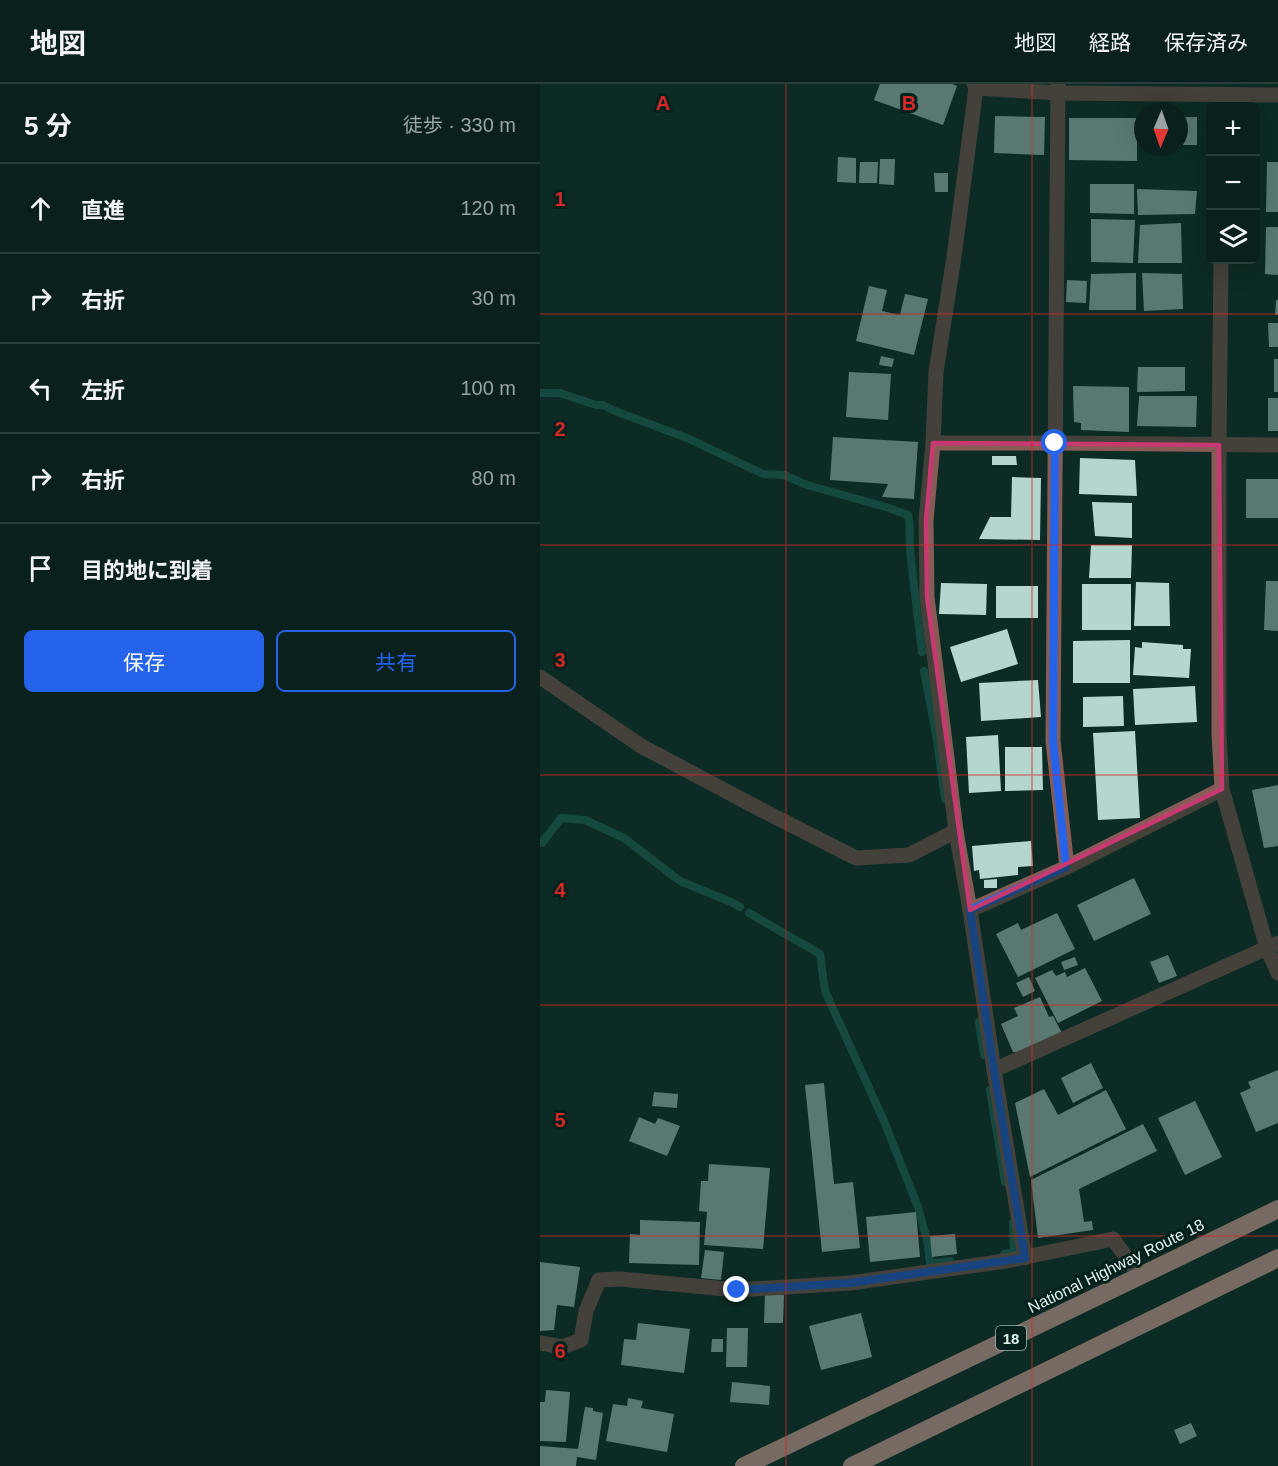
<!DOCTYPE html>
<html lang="ja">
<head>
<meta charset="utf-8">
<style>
	body { margin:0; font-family:Helvetica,"Noto Sans JP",sans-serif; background:#122825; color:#f1f3f6 }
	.controls { position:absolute; right:18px; top:18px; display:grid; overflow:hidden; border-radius:9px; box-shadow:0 6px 24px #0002 }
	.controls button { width:54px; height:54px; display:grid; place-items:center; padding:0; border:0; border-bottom:2px solid #293e3b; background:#09201c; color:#f1f3f6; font:30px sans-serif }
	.compass { position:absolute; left:594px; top:18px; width:54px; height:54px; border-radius:50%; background:#09201c; box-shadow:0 6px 24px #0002; rotate:182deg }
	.stop { position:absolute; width:18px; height:18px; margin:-14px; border:4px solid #2563eb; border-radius:50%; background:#fff }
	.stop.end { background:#2563eb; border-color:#fff; box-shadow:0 2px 6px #0008 }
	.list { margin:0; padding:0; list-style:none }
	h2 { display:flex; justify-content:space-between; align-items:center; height:78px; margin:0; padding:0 24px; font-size:26px }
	h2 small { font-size:20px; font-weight:400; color:#99a3a3 }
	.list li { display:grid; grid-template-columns:39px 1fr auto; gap:18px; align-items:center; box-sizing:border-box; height:90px; padding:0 24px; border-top:2px solid #293e3b }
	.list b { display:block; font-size:22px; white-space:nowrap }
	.list em { font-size:20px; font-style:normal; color:#99a3a3 }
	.actions { display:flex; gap:12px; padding:18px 24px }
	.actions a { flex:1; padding:14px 0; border:2px solid #2563eb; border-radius:9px; text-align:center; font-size:21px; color:#2563eb }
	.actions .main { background:#2563eb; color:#fff }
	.icon { flex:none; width:33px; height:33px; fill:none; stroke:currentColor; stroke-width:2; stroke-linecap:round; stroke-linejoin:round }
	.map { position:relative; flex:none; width:738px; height:1382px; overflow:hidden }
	header { display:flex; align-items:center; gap:36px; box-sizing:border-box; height:84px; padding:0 30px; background:#09201c; border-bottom:2px solid #293e3b }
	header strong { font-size:28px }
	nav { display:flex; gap:33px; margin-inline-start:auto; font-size:21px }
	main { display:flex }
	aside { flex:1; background:#09201c }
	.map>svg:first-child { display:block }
</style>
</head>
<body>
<header>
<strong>地図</strong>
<nav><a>地図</a><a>経路</a><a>保存済み</a></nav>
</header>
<main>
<aside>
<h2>5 分<small>徒歩 · 330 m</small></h2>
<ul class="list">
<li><svg class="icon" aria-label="ahead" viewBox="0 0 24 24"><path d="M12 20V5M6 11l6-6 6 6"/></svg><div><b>直進</b></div><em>120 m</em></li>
<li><svg class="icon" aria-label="right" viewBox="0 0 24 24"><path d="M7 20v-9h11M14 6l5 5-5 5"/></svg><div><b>右折</b></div><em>30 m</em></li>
<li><svg class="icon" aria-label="left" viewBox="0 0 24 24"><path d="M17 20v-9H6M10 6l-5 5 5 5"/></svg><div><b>左折</b></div><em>100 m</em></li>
<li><svg class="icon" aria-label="right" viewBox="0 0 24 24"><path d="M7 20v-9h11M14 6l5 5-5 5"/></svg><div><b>右折</b></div><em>80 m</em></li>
<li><svg class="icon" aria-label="arrive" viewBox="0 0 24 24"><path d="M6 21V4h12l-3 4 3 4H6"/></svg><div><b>目的地に到着</b></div></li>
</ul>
<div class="actions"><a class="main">保存</a><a>共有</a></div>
</aside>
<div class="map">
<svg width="738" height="1382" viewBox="0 0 738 1382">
	<rect width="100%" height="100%" fill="#0c2b25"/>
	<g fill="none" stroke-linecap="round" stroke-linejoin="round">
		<g stroke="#1f6c5f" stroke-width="8">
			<path d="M0 309H20L56 321H63L75 327 147 354 223 390 244 391 267 401 346 423 368 431C371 442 369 452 370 464 373 499 378 533 382 568"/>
			<path d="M384 587 396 650 405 715"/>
			<path d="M0 758 2 759 21 734 45 736 84 754 140 797 191 818 200 823"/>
			<path d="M209 829 280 870 285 907 344 1037 378 1123 387 1156 390 1180 410 1177"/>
			<path d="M439 938 444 971"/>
			<path d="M450 1006 465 1098"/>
			<path d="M464 1170 474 1168 473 1139"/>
		</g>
	</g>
	<g fill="#b4d6ce">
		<path d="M340 0H412L417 2 403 41 334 16Z"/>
		<path d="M455 32 505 33 504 71 454 69Z"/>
		<rect x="639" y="33" width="18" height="28"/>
		<path d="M529 34H597V77L529 76Z"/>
		<path d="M298 73 316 74V99L297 98Z"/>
		<path d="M340 75H355L354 101 339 100Z"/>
		<path d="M320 78H338L337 99H319Z"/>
		<path d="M727 78H738V128H726Z"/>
		<path d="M394 89H408V108H395Z"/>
		<path d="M550 100H594V130L550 129Z"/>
		<path d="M597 105 657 107 655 130 598 131Z"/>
		<path d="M551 135 595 136 593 179 551 178Z"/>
		<path d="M641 139 642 179H598L600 141Z"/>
		<path d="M726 143H738V191L725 190Z"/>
		<path d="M596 189V226H549L551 190Z"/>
		<path d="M602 189 642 190 643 225 604 227Z"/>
		<path d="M527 196 547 197 546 219 526 218Z"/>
		<path d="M329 202 347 206 342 227 360 231 365 210 388 215 374 271 316 257Z"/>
		<path d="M736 216H738V231H735Z"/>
		<path d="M728 239H738V263H729Z"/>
		<path d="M341 272 354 275 352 283 339 281Z"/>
		<rect x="734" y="275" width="4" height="33"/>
		<path d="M598 283H645V307L597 308Z"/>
		<path d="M309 288 351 290 348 336 306 333Z"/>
		<path d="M533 302 589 303V348L541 346V339L534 338Z"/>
		<path d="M599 312H657L656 343 597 342Z"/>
		<rect x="728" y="314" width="10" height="33"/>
		<path d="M293 353 378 358 374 415 342 413 348 400 290 396Z"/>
		<path d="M452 372H476L477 381H452Z"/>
		<path d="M540 374 595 376 597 412 539 410Z"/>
		<path d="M472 393 501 394 500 456 439 455 450 433H471Z"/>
		<rect x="706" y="395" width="32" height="39"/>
		<path d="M552 418 592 419V454L555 452Z"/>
		<path d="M551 461H592L591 494H549Z"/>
		<path d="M726 497H738V547L724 546Z"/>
		<path d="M596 498 629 499 630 542H594Z"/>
		<path d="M401 499 447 500 446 531 399 530Z"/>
		<rect x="542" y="500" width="49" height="46"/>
		<rect x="456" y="502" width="42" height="32"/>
		<path d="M467 545 478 580 421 598 410 563Z"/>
		<path d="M590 556V599H533V557Z"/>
		<path d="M602 558 643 561V565H651L649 594 593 591 595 563 602 564Z"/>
		<path d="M498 596 501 633 441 637 439 599Z"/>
		<path d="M655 602 657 638 595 641 593 605Z"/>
		<path d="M583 612 584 642 543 643V613Z"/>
		<path d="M595 647 600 734 558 736 553 649Z"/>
		<path d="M458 651 461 707 429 709 426 653Z"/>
		<path d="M465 663H502L503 706 465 707Z"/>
		<path d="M738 701V762L724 764 712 706Z"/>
		<path d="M491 757 493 782 478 783V791L440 795 439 786 434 787 432 762Z"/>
		<path d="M594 794 611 830 554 857 537 821Z"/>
		<path d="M457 795V804H444V796Z"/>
		<path d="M517 829 535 865 478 893 456 850 478 839 481 846Z"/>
		<path d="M628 871 637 892 619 899 610 878Z"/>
		<path d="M535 873 538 881 524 886 521 878Z"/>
		<path d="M545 884 562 917 518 939 495 894 512 886 516 892 525 888 527 893Z"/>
		<path d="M489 893 495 907 483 913 476 899Z"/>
		<path d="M500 913 509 933 513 932 522 949 485 968H473L461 940 478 932 474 924Z"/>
		<path d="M551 979 563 1004 533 1019 521 994Z"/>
		<path d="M738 986V1039L716 1048 700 1009 711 1004 708 998Z"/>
		<path d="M284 999 294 1100 313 1098 320 1164 282 1168 265 1001Z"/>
		<path d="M504 1005 518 1031 566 1006 586 1045 490 1093 475 1019Z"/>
		<path d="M114 1008 138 1010 137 1024 112 1022Z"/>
		<path d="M655 1017 682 1073 645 1091 618 1034Z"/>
		<path d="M99 1033 115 1040 118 1034 140 1042 127 1072 89 1057Z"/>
		<path d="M603 1040 617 1067 539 1105 544 1138 552 1137 553 1146 498 1154 491 1096Z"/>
		<path d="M169 1080 230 1084 223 1165 164 1161 167 1128 159 1127 161 1097H168Z"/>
		<path d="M376 1128 380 1173 330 1178 326 1133Z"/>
		<path d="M100 1136 160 1138 159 1181 89 1179 90 1150 100 1151Z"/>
		<path d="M415 1150 417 1170 392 1173 390 1152Z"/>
		<path d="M165 1166 184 1168 181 1196 161 1194Z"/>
		<path d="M0 1178 40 1183 34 1223 17 1221 14 1246 0 1247Z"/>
		<path d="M225 1210 244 1211 243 1239H224Z"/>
		<path d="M321 1229 332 1273 281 1286 269 1242Z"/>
		<path d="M98 1239 150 1245 144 1289 81 1281 84 1255 96 1256Z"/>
		<path d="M187 1244H208L207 1283H186Z"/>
		<path d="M172 1255H183V1268H171Z"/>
		<path d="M192 1298 230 1302 229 1321 190 1318Z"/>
		<path d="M6 1306 30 1308 26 1358 0 1357V1318H5Z"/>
		<path d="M88 1314 103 1317 101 1324 134 1330 127 1368 66 1357 73 1320 87 1322Z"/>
		<path d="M45 1323 53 1324V1327L63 1329 56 1376 37 1373 36 1382H0V1362L38 1365Z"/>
		<path d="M651 1339 657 1352 640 1360 634 1346Z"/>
	</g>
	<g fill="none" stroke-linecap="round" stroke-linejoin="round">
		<g stroke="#875c56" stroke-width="15">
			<path d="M434 0 436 4 414 173 396 288 393 359 386 436 387 513 416 747 430 826 454 986 485 1174"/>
			<path d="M518 0 513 657 527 783"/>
			<path d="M436 4 518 9 738 11"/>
			<path d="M681 176 679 361V649L682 705 727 864 738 889"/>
			<path d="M393 359H515L738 361"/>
			<path d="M0 593 101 662 216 723 316 774 369 771 416 747"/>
			<path d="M430 826 527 783 682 705"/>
			<path d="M454 986 738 859"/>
			<path d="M0 1259 22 1263 41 1256 46 1227 59 1196 80 1195 197 1206 310 1199 466 1177 573 1155 600 1192"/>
		</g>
		<g stroke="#f6b6ad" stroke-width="18">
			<path d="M204 1382 600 1192 738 1125"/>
			<path d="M312 1382 738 1174"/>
		</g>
	</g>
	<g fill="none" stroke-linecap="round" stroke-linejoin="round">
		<path stroke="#2563eb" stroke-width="8" d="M197 1206 310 1199 485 1174 454 986 430 826 526 783 513 657 515 359"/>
	</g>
	<path d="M0 0H738V1382H0ZM393 359 679 361 682 705 430 826 387 513 386 436Z" fill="#0c2b25" fill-opacity=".55" fill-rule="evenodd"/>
	<path fill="none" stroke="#c73971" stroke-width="4.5" stroke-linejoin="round" d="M393 359 679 361 682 705 430 826 387 513 386 436Z"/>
	<path fill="none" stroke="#d62828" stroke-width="1.5" stroke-opacity="0.55" d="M246 0V1382M492 0V1382M0 230H738M0 461H738M0 691H738M0 921H738M0 1152H738"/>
	<g text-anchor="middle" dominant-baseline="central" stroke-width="6" stroke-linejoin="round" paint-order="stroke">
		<rect fill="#03211c" stroke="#9eb3af" stroke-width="1.5" x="456" y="1242" width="30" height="24" rx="4.5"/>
		<g font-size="15" font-weight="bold" fill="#e1f2ee">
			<text x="471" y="1254">18</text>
		</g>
		<g font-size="16" fill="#e1f2ee" stroke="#03211c">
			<text transform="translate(576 1182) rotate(-26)">National Highway Route 18</text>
		</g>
	</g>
	<g font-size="20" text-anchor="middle" font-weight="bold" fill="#d62828" stroke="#03211c" stroke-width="6" stroke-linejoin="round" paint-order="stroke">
		<text x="123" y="26">A</text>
		<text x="369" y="26">B</text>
		<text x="20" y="122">1</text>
		<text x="20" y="352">2</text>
		<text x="20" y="583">3</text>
		<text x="20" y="813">4</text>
		<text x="20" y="1043">5</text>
		<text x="20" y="1274">6</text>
	</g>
</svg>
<div class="controls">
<button>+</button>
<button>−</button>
<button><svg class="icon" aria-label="layers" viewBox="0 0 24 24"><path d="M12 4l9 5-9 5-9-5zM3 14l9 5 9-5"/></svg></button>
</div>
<svg class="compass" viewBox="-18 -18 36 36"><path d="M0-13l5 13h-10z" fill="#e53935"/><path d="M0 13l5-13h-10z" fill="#99a3a3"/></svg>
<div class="stop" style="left:515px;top:359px"></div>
<div class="stop end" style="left:197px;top:1206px"></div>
</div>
</main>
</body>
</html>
